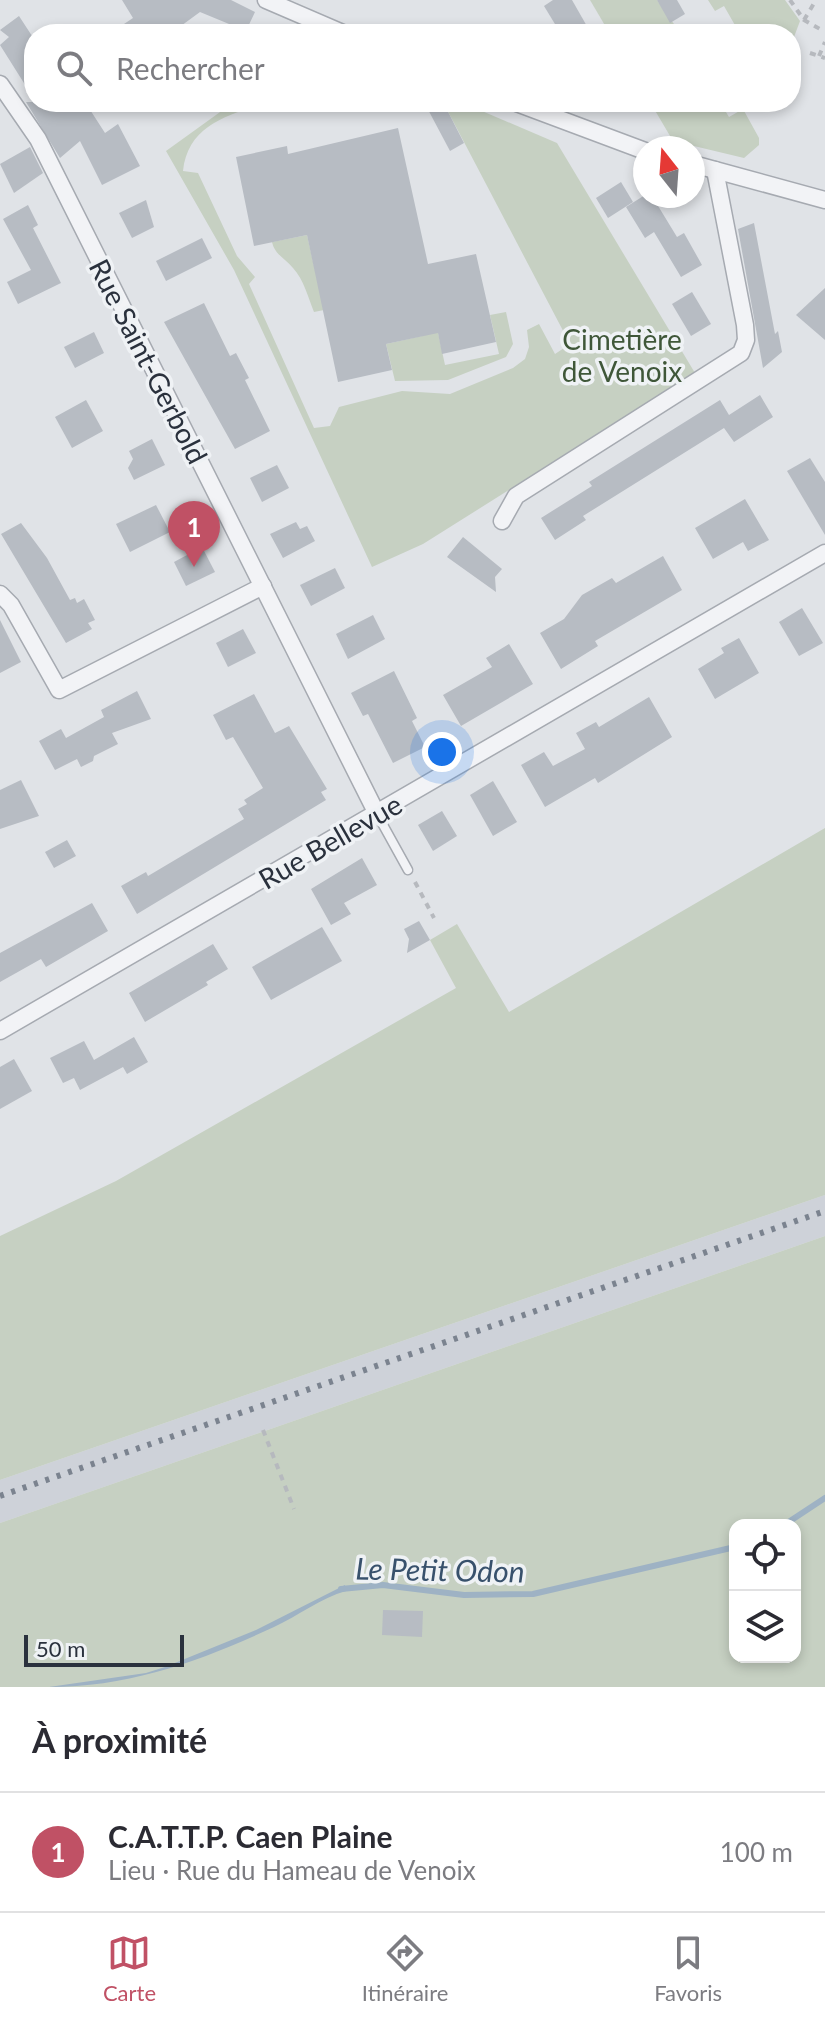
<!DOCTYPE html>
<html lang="fr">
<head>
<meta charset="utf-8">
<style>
	body { margin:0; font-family:Lato,sans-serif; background:#f2f2f3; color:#2b2b33 }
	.controls { position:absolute; right:24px; bottom:24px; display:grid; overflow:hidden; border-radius:16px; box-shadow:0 4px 12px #0003 }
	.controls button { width:72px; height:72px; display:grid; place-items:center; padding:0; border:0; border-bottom:2px solid #e1e1e2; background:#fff; color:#2b2b33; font:40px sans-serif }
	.compass { position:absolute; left:633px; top:136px; width:72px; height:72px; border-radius:50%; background:#fff; box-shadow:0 4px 12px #0003; rotate:343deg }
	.scale { position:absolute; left:24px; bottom:20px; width:160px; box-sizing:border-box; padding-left:8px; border:4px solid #2a313d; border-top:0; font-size:22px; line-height:28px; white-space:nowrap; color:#2a313d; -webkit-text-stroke:6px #eff2f5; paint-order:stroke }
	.you { position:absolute; left:442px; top:752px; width:28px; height:28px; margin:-20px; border:6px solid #fff; border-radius:50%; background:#1a73e8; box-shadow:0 0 0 12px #1a73e833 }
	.badge { display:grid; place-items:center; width:52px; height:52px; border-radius:50%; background:#c05165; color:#fff; font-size:26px; font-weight:700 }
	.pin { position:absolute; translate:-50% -66px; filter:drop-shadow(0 2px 4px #0008) }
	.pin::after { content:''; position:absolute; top:42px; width:28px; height:24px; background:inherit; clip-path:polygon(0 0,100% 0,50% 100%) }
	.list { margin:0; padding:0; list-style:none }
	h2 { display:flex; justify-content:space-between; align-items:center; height:104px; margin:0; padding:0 32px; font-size:34px }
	h2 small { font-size:26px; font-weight:400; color:#7c7c81 }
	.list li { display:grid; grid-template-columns:52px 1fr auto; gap:24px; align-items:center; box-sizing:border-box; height:120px; padding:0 32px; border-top:2px solid #e1e1e2 }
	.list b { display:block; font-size:30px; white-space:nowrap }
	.list p { margin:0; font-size:26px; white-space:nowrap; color:#7c7c81 }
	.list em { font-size:26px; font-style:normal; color:#7c7c81 }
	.icon { flex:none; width:44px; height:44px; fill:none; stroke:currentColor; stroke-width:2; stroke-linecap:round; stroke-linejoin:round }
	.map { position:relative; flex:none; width:825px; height:1687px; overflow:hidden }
	.search { position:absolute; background:#fff; box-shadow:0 4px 12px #0003; left:24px; right:24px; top:24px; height:88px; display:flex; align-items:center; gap:20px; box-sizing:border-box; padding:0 28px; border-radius:32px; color:#7c7c81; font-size:30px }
	.sheet { height:224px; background:#fff }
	nav { display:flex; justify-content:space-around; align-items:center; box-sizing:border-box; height:112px; border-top:2px solid #e1e1e2; background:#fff; font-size:22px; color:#7c7c81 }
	nav a { display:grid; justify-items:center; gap:4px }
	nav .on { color:#c05165 }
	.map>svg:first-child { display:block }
</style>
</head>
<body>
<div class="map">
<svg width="825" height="1687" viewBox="0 0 825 1687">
	<rect width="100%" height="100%" fill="#e0e3e7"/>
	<path fill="#ced2d9" d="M825 1195V1236L0 1523V1480Z"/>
	<g fill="#c6d0c2" fill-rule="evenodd">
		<path d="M590 0H657L681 34H610Z"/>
		<path d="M708 0H785L800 21 791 45V34H740L724 6 715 11Z"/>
		<path d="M234 102H268C229 115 188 124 183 171L198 173 237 256 255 277 249 284 314 428 330 426 339 407 402 391 450 394 513 368 525 359 529 347 527 330 539 324 555 354 570 344 443 102H461L557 143 695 373 423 544 372 567 234 270 166 151Z"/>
		<path d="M650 102H720L729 117 743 109 759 138V145L744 158 673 141Z"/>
		<path d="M307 235 324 310 314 312C308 297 304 280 293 268 285 258 275 255 272 242Z"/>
		<path d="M506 312 513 344 506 357 448 380 395 381 386 344 422 336 437 328 445 365 499 354 490 315Z"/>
		<path d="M825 828V1195L0 1480V1236L116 1181 456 988 430 940 457 924 509 1012Z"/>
		<path d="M825 1236V1687H0V1523ZM735 1525H795V1657H735Z"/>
	</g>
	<path fill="#9eb2c4" d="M345 1585 346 1591C321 1598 298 1616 274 1627 201 1661 130 1687 49 1687L146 1673 165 1667 256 1630Z"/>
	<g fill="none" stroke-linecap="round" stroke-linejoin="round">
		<g stroke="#9eb2c4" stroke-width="6">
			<path d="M784 1525 825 1498"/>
			<path d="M341 1589 383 1585 464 1595 533 1594 735 1547"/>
		</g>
	</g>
	<g fill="#b7bcc3">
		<path d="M122 0H231L255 12 246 31 200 12 174 31 167 25 153 34H109L133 18Z"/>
		<path d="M553 0H572L588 28 577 34H561L544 6Z"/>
		<path d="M657 0H677L685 14 670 23Z"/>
		<path d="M19 16 34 39V99L0 45 9 37 0 30Z"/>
		<path d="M26 102H85L105 133 118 124 140 166 102 185 80 141 60 158Z"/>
		<path d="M424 102H443L464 143 450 151Z"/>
		<path d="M398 128 428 264 476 254 496 342 442 354 438 333 386 344 392 370 338 382 307 235 254 246 236 157 287 146 288 154Z"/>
		<path d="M30 147 43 173 14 193 0 164Z"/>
		<path d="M621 182 633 202 608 218 596 198Z"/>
		<path d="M645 195 652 196 677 237 684 233 702 265 681 277 654 232 645 238 626 207Z"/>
		<path d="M146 200 154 227 132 238 119 213Z"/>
		<path d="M28 205 38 225 33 228 61 283 18 304 7 282 31 270 3 219Z"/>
		<path d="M754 223 775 334 778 331 782 352 763 368 738 229Z"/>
		<path d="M202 238 212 258 166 281 156 261Z"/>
		<path d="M825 288V340L796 315Z"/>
		<path d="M692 292 711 324 691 336 672 304Z"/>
		<path d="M204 303 230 356 236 353 249 378 245 380 270 431 235 449 164 322Z"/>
		<path d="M94 332 104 353 75 368 64 347Z"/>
		<path d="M760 395 773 417 734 442 724 428 583 516 586 520 555 540 541 518 592 486 589 482 720 400 729 415Z"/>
		<path d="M86 400 103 431 72 448 55 417Z"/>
		<path d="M152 439 165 465 134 480 128 468 133 459 129 451Z"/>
		<path d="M810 458 825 482V535L787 471Z"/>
		<path d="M277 465 289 488 262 502 250 478Z"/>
		<path d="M745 499 769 540 748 551 743 542 713 559 695 528Z"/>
		<path d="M156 505 170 532 130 552 116 524Z"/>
		<path d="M296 522 300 529 307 526 315 541 283 558 270 534Z"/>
		<path d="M21 523 47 558 70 600 75 598 77 603 84 599 95 620 88 623 92 629 66 643 1 534Z"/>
		<path d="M463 537 502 569 495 577 496 592 447 557Z"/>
		<path d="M202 547 215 572 186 586 174 562Z"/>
		<path d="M663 556 682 590 595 641 598 646 561 669 540 633 564 619 582 595 612 578 616 583Z"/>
		<path d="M335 568 345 588 311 606 300 585Z"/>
		<path d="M802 608 823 643 799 656 779 622Z"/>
		<path d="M373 615 385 639 348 659 336 634Z"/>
		<path d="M0 620 21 662 0 673Z"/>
		<path d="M243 629 256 653 228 667 216 643Z"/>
		<path d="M739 638 759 673 715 699 698 669 724 653 721 648Z"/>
		<path d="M509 644 533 684 461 726 443 695 492 667 486 658Z"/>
		<path d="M394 671 417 718 412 721 425 747 393 763 368 714 363 716 351 693Z"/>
		<path d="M137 691 151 719 112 733 118 744 94 756 93 761 81 767 77 759 55 770 39 741 61 729 66 738 104 717 101 710Z"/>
		<path d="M254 694 275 733 289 726 327 789 321 792 326 800 137 914 121 886 146 872 148 876 244 819 238 809 247 804 244 800 263 788 233 737 226 740 213 715Z"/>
		<path d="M649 697 672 737 598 783 595 778 545 807 521 765 544 752 553 766 585 749 576 733 596 722 599 727Z"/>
		<path d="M21 780 39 816 0 829V790Z"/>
		<path d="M493 781 517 822 493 836 470 795Z"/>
		<path d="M442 811 457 836 433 851 418 825Z"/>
		<path d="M67 840 76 856 54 868 45 852Z"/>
		<path d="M362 858 377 885 344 903 351 914 331 925 311 889Z"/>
		<path d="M92 903 108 931 46 967 41 959 0 982V953Z"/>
		<path d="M419 921 430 940 407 953 409 939 404 929Z"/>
		<path d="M322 927 342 961 271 1000 252 967Z"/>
		<path d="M213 944 228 969 206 982 208 985 145 1022 129 993Z"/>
		<path d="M134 1037 148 1062 127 1074 123 1067 80 1090 74 1078 63 1083 50 1058 84 1041 94 1060Z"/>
		<path d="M14 1059 32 1091 0 1109V1067Z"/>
		<path d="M383 1610 423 1611 422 1637 382 1635Z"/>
	</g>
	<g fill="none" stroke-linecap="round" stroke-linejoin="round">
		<g stroke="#a6aab1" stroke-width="11">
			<path id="service" d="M377 814 408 870"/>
		</g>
		<g stroke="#a6aab1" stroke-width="19">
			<g id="minor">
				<path d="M266 0 345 34"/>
				<path d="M0 84 38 139 377 814"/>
				<path d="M514 102 645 151"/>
				<path d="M693 164 825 200"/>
				<path d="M502 521 516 496 741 353 746 340 745 325 715 170"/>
				<path d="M0 594 11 605 59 690 263 586"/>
				<path d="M0 1031 825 553"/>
			</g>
		</g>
		<g stroke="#b6b9be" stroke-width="4" stroke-dasharray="6 6" stroke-linecap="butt">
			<path d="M790 0 804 20 820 29"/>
			<path d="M804 20 816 0"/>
			<path d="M810 53 825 58"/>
			<path d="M819 56 825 42"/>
			<path d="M415 882 434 918"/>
			<path d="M263 1430 294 1509"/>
		</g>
		<use href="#service" stroke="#f2f3f6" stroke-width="8"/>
		<use href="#minor" stroke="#f2f3f6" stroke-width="16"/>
		<path stroke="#7b838f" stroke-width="6" stroke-dasharray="4 8" stroke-linecap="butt" d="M0 1496 825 1211"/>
	</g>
	<g text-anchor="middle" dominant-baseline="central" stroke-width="7" stroke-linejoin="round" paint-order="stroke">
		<g font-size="28" fill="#3f5739" stroke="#eff2f5">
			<text x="622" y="339">Cimetière<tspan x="622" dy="32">de Venoix</tspan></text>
		</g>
		<g font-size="28" fill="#2a313d" stroke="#eff2f5">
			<text transform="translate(149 361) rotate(63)">Rue Saint-Gerbold</text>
			<text transform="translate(330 841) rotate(-30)">Rue Bellevue</text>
		</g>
		<g font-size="30" font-style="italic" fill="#38516c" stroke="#eff2f5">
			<text transform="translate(440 1569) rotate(1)">Le Petit Odon</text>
		</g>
	</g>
</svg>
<div class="controls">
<button><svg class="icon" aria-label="locate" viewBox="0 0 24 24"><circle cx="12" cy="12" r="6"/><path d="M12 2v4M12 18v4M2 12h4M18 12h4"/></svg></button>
<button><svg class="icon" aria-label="layers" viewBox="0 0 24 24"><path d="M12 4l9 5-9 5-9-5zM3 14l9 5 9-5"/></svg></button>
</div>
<svg class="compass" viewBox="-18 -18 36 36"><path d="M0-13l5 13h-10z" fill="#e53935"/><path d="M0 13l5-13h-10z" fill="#7c7c81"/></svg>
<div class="scale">50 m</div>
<div class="you"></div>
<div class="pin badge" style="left:194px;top:567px">1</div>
<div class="search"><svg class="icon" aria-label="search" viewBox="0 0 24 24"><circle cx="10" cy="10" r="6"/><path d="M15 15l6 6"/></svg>Rechercher</div>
</div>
<section class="sheet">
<h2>À proximité<small></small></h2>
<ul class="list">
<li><span class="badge">1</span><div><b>C.A.T.T.P. Caen Plaine</b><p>Lieu · Rue du Hameau de Venoix</p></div><em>100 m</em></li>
</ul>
</section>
<nav>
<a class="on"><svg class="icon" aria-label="map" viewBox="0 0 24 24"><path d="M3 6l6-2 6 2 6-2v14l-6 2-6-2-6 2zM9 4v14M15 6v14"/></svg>Carte</a>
<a><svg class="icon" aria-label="directions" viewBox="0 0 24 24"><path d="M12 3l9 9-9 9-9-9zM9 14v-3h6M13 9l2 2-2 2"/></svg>Itinéraire</a>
<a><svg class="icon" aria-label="saved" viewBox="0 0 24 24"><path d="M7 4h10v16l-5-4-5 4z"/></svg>Favoris</a>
</nav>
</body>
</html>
